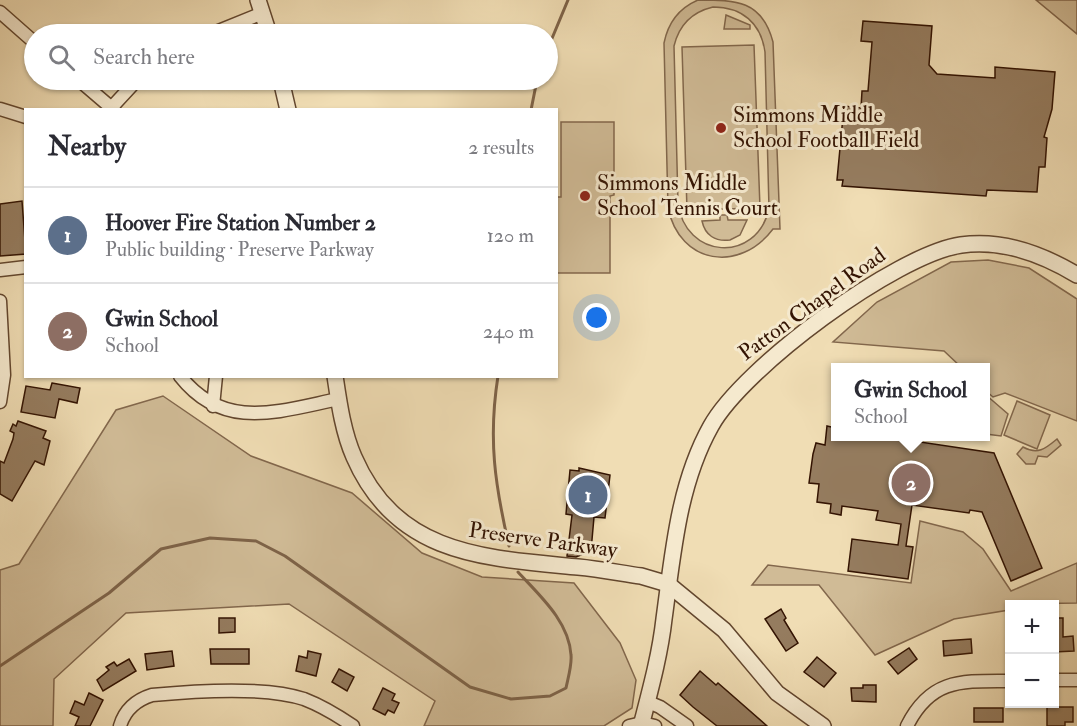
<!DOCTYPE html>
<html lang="en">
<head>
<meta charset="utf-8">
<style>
	body { margin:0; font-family:"IM FELL Double Pica",serif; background:#f7f7f7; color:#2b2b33 }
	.controls { position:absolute; right:18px; bottom:18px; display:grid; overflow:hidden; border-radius:0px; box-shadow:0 2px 4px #0004 }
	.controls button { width:54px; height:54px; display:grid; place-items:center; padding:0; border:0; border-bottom:2px solid #e1e1e2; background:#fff; color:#2b2b33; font:30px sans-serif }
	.you { position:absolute; left:597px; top:318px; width:21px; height:21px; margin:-15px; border:4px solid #fff; border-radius:50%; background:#1a73e8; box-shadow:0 0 0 9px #1a73e833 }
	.badge { display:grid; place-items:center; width:39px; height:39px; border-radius:50%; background:#1a73e8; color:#fff; font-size:20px; font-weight:700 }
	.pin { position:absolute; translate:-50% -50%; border:3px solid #fff; box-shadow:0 2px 6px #0006 }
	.popup { position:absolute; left:831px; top:363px; width:159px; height:78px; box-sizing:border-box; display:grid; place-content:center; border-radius:0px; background:#fff; filter:drop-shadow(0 2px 4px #0005); font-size:20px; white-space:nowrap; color:#7c7c81 }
	.popup b { font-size:22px; color:#2b2b33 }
	.popup::after { content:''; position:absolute; left:50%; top:100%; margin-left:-12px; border:12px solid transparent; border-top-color:#fff }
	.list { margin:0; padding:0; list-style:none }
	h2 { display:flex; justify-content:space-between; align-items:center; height:78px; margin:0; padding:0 24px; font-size:26px }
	h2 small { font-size:20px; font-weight:400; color:#7c7c81 }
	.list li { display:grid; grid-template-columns:39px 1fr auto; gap:18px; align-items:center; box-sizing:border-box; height:96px; padding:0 24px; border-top:2px solid #e1e1e2 }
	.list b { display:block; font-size:22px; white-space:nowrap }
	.list p { margin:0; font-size:20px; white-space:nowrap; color:#7c7c81 }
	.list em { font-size:20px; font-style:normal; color:#7c7c81 }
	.icon { flex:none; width:33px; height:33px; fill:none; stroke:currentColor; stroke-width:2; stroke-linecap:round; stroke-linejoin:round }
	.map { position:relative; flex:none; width:1077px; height:726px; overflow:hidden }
	.search { position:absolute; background:#fff; box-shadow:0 2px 4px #0004; left:24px; top:24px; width:534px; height:66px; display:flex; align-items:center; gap:15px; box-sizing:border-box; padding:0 21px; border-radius:33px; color:#7c7c81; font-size:22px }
	.panel { position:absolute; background:#fff; box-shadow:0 2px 4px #0004; left:24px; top:108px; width:534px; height:270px; border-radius:0px }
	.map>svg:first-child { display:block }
</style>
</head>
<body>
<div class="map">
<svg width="1077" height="726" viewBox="0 0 1077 726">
	<rect width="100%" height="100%" fill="#f0ddb4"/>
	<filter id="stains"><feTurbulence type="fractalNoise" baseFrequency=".00333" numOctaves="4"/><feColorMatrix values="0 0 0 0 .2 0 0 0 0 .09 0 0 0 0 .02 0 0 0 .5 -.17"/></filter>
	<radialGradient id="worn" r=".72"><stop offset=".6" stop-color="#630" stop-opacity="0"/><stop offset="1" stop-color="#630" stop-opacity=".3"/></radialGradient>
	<g fill="#d0bb96" stroke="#82674c" stroke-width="1.5" fill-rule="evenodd">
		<path d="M698 0C736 0 762 0 773 42L780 229H773C740 273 680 265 668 208L664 43C668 23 679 8 698 0ZM713 7C742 7 761 23 765 52L769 209C756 264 685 259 678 203L674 46C679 25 692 12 713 7Z"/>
		<path d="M1036 0H1077V34Z"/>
		<path d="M726 15 750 25V29H724Z"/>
		<path d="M754 45 760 208 687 210 682 47Z"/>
		<path d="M561 122H614V195L610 196V273H557L556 197H561Z"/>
		<path d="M720 215H727L728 220H747L740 235 730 240C715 242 705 235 702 221L720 220Z"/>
		<path d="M988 260 1029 268 1077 299V421L1005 393 993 397 986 391V368L961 367 944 351 833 342 877 302 951 262Z"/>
		<path d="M986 395 1008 414 1001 436 986 434Z"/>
		<path d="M163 396 251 456 352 493 422 553 482 577 574 583 620 643 636 680 632 708 604 726H424L435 701 289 604 126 613 54 679 53 726H0V570L19 564 116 410Z"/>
		<path d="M1017 401 1050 415 1037 449 1004 435Z"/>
		<path d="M1057 439 1061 445 1047 457 1038 456 1035 464H1026L1017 454 1023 447C1038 455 1045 449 1057 439Z"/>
		<path d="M920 521 963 532 983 549 1011 591 1077 563V603L1010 604 1009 610 954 619 875 655 819 585H752L768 565 911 583Z"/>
	</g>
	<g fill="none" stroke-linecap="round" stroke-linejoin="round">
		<g stroke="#7e6348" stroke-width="3">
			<path d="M548 48 568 0"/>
			<path d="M531 110 537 80"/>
			<path d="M498 376C488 439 495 485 509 546"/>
			<path d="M0 666 109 593 161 549 210 538 256 541 285 556 470 687 511 699 550 696 566 688C568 678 572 665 571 655 569 621 539 595 518 572"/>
		</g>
	</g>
	<g fill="#957c5f" stroke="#331302" stroke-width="1.5">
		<path d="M863 21 932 26 929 65 937 74 995 78V67L1055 72 1052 109 1044 137 1047 138 1045 167H1039L1037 192 987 190 986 196 842 186 843 180H837L844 106 861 108 862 91H868L872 42 861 41Z"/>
		<path d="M22 201 26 254 0 256V204Z"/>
		<path d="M52 383 80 388 77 403 59 399 55 418 21 412 26 386 50 390Z"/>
		<path d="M18 421 46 431 43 438 50 441 44 465 35 461 12 501 0 494V461L4 463 13 439 14 433 10 431 13 424 16 426Z"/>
		<path d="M827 426 836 428V436H899L914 439 913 441 994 453 1042 568 1011 581 982 512 970 510 969 513 912 505 906 546 913 547 908 579 848 571 852 539 898 545 901 524 876 520 878 511 842 506 841 515 830 513 831 504 817 502 819 484 809 483 813 454 816 443 825 445Z"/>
		<path d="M579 468 610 475 605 518 594 517 591 551 576 557 567 556 572 515 566 514 570 470 579 471Z"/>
		<path d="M781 609 786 618 784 620 798 643 786 651 765 619Z"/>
		<path d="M219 618H235V632L219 633Z"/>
		<path d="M1054 618H1063V637L1073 636 1074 651 1054 652Z"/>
		<path d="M971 639 972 653 944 656 943 641Z"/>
		<path d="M909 648 917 659 898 674 888 662Z"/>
		<path d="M210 649H249V664H211Z"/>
		<path d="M172 651 174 666 147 670 145 654Z"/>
		<path d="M308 651 321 654 316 676 296 671 299 656 307 658Z"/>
		<path d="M817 657 836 673 824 687 804 672Z"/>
		<path d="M129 659 136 671 103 691 97 680 109 670 106 667 114 662 117 666Z"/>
		<path d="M339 669 354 677 347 691 332 682Z"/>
		<path d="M700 671 716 685 718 683 767 726H717L693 707 680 695Z"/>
		<path d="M863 685H876V702L852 701 851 688H863Z"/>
		<path d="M383 688 395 694 392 700 399 703 394 713 388 710 385 715 373 709Z"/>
		<path d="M89 693 103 700 90 726H75L79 717 70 713 75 701 84 705Z"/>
		<path d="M1047 707H1073V722H1065V726H1047Z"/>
		<rect x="974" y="708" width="29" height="14"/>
	</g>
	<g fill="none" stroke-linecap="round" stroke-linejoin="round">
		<g stroke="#62462e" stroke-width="15">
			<g id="minor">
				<path d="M0 12 34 42"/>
				<path d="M211 34 263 13"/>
				<path d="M79 80 114 110"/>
				<path d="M112 107 137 80"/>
				<path d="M0 109 26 117"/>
				<path d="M0 270 26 267"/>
				<path d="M0 301 4 375 0 402"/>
				<path d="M180 376C224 432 279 411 339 399"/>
				<path d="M213 406 216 376"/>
				<path d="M1054 680H1077"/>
				<path d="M648 702 660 707 687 726"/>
				<path d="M120 726C125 709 136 700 152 695 194 691 265 686 304 699 322 706 337 715 353 726"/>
				<path d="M629 726 642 723 655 726"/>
				<path d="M907 726C931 678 962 681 1010 681"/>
			</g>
		</g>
		<g stroke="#62462e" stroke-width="18">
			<g id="tertiary">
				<path d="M258 0 269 34"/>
				<path d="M281 80 288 110"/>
				<path d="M335 376C339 403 343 432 354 457 397 556 485 558 578 567 599 569 620 573 641 576L668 584 724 630 777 693 823 726"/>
				<path d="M641 726C650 691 660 655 664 619 673 554 678 485 711 426 743 368 895 255 961 245 1002 239 1042 254 1077 275"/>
			</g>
		</g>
		<use href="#minor" stroke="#f5e9ce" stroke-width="12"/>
		<use href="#tertiary" stroke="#f5e9ce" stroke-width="15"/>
	</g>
	<g fill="#8f2418" stroke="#f5e9ce" stroke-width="2">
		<circle cx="721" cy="128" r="6"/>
		<circle cx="585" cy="196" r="6"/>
	</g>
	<g text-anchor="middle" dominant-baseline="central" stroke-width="6" stroke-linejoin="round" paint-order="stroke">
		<g font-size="22" fill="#331302" stroke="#f5e9ce" text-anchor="start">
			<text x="733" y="115">Simmons Middle<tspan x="733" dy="25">School Football Field</tspan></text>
			<text x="597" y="183">Simmons Middle<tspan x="597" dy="25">School Tennis Court</tspan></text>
		</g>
		<g font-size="22" fill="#331302" stroke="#f5e9ce">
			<text transform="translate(812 304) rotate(-36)">Patton Chapel Road</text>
			<text transform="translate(543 540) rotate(8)">Preserve Parkway</text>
		</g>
	</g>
	<rect width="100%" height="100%" filter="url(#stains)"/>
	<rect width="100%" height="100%" fill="url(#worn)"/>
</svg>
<div class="controls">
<button>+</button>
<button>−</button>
</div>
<div class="you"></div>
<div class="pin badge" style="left:588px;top:495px;background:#5c6f8a">1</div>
<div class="pin badge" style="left:911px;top:483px;background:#8d6e63">2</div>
<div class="popup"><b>Gwin School</b>School</div>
<div class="search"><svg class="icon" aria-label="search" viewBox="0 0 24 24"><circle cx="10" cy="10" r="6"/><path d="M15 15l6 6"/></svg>Search here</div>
<section class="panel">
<h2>Nearby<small>2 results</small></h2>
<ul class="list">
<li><span class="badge" style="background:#5c6f8a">1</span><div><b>Hoover Fire Station Number 2</b><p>Public building · Preserve Parkway</p></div><em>120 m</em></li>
<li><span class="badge" style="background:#8d6e63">2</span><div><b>Gwin School</b><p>School</p></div><em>240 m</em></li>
</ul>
</section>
</div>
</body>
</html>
